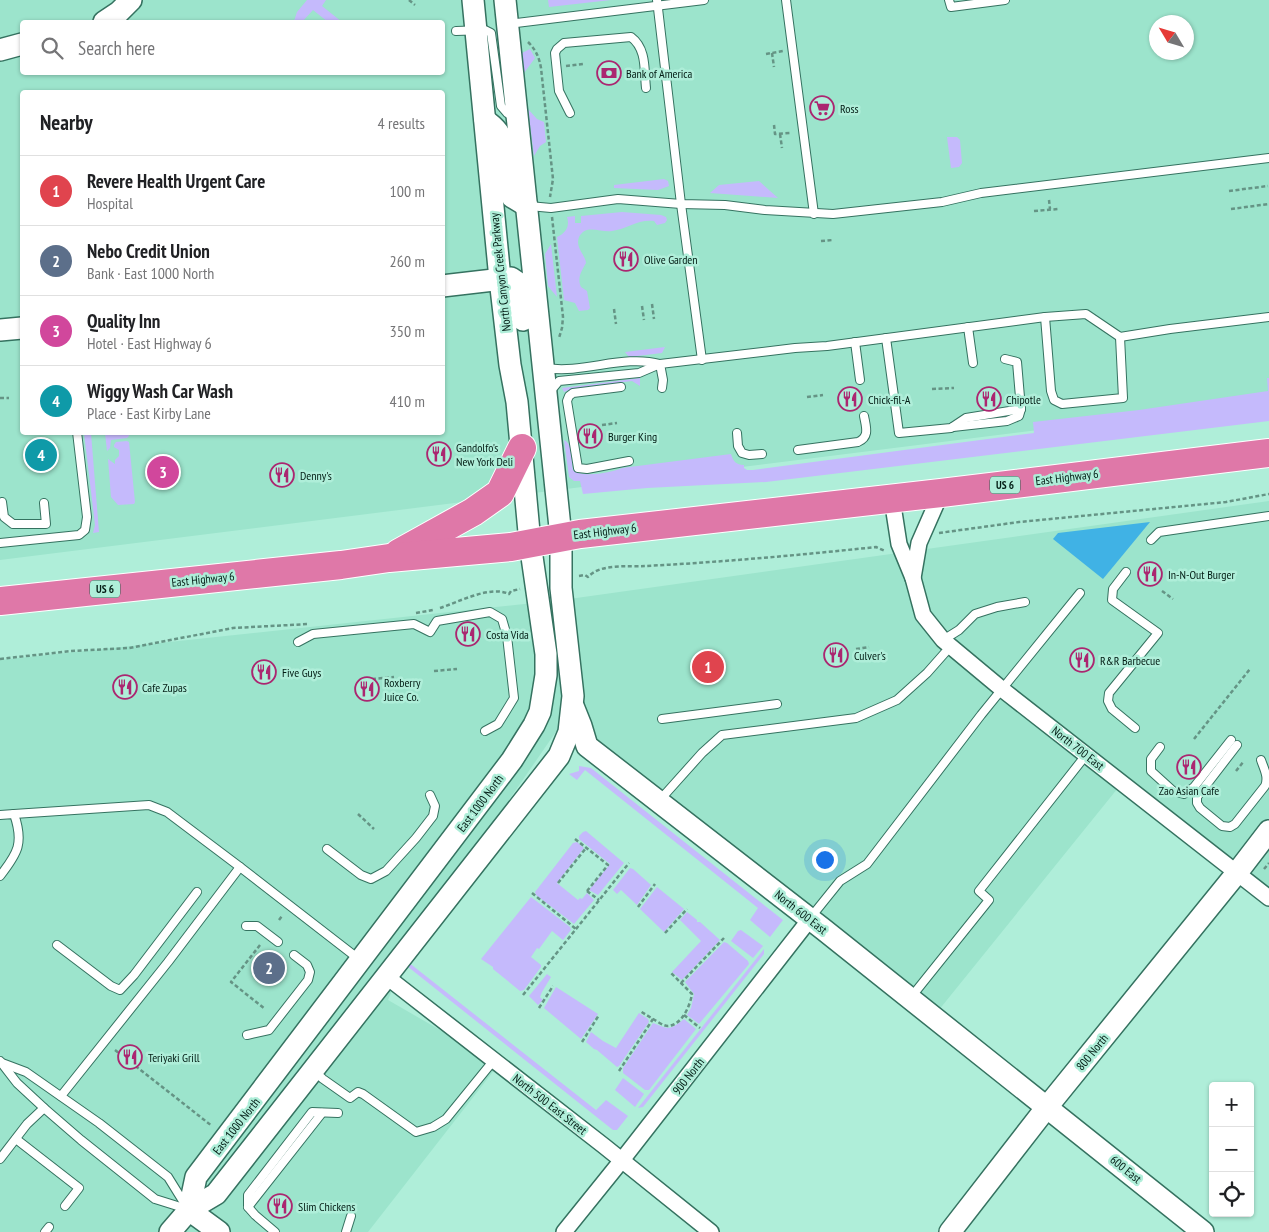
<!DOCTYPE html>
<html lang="en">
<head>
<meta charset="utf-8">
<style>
	body { margin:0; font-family:"PT Sans Narrow",sans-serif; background:#f2f2f2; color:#202124 }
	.controls { position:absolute; right:15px; bottom:15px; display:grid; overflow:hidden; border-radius:5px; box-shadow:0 1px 4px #0004 }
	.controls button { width:45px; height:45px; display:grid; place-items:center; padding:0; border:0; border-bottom:1px solid #e0e0e0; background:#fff; color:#202124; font:25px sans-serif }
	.compass { position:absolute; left:1149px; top:15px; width:45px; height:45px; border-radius:50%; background:#fff; box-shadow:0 1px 4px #0004; rotate:308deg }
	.you { position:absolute; left:824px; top:859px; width:18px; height:18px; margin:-12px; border:4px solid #fff; border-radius:50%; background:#1a73e8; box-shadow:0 0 0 8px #1a73e833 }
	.badge { display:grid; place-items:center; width:32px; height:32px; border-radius:50%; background:#ab2670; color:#fff; font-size:16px; font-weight:700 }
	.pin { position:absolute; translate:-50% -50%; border:2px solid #fff; box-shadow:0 1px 5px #0006 }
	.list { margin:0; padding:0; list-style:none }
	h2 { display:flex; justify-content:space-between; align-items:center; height:65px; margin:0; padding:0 20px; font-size:21px }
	h2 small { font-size:16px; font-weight:400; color:#757577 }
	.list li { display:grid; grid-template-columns:32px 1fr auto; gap:15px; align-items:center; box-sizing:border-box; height:70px; padding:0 20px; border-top:1px solid #e0e0e0 }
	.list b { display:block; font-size:19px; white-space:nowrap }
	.list p { margin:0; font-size:16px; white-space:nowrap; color:#757577 }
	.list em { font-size:16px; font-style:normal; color:#757577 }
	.icon { flex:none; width:28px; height:28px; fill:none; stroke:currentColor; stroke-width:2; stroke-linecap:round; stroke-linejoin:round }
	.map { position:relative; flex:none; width:1269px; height:1232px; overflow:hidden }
	.search { position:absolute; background:#fff; box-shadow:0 1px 4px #0004; left:20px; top:20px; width:425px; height:55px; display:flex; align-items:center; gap:12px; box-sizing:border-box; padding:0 18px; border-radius:5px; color:#757577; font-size:19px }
	.panel { position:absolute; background:#fff; box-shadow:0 1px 4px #0004; left:20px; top:90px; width:425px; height:345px; border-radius:5px }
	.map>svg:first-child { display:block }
</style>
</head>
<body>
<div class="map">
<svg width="1269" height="1232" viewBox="0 0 1269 1232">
	<rect width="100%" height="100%" fill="#afeed9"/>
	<g fill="#9ce4cc" fill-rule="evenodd">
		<path d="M0 0H1269V401L0 560ZM22 22H442V72H22ZM1156 22H1186V52H1156ZM22 92H442V432H22Z"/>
		<path d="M1269 501V899L1122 783 934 1016 600 756 573 707 387 977 395 983 388 1000 499 1064 368 1232H0V660L562 600Z"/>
	</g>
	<g fill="#c5bafc">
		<path d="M307 0H326L322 6 342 22H328L313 10 302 22 294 21 297 12Z"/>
		<path d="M548 0H611L549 7Z"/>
		<path d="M530 49 535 58 524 73 522 53Z"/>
		<path d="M528 109 537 119 544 122 546 142 540 146 534 156Z"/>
		<path d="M947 137H957L960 140 962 163 959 167 951 168Z"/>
		<path d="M664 179 668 181 669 186 658 190 614 188V185Z"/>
		<path d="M759 181 778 198 710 193 719 185Z"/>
		<path d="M622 212 661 215 666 217 667 220 665 223 657 225 654 221C638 219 627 229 612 231 601 233 586 223 579 237 575 248 585 254 586 263 581 272 577 278 581 287L587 291 590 308 588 310 579 311 575 303 564 300 557 237C566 233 570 226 567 217L575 216V223H581V216Z"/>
		<path d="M551 244 557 297 548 286 545 254Z"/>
		<path d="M665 347 662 353 629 357 625 352Z"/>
		<path d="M640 378V386L632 381 571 389 564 392 562 388Z"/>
		<path d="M1267 378H1269V421L766 482 647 488 583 494 580 481H574L569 477 564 440C573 444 571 460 573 470 582 478 611 473 622 468L731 454C733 461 736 465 744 465V468L747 470H753L1034 433 1033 422 1139 410 1268 391Z"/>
		<path d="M84 433H91L99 532 93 533 95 525Z"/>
		<path d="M105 433H128L129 436 127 438 111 440 110 448 107 451Z"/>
		<path d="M127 441 129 442 135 502 134 504 118 505 111 497 108 459 115 464V460L119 456V450L114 447V445L116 442Z"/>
		<path d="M579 766 591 768 783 920 770 937 750 920 758 908 585 770 577 780 569 774 579 771Z"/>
		<path d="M586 831 624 863 598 895 589 890 610 864 579 839V836L583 832Z"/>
		<path d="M577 842 584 848 557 883 578 900 580 898 582 899 587 893 594 900 574 924 536 895 535 892 573 843Z"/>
		<path d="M630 868 633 869 651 885 637 905 621 890 617 894 613 890Z"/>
		<path d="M657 887 684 909 664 932 640 909Z"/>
		<path d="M531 897 570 927 571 930 563 940 552 931 539 949 537 948 531 957 541 965V967L524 990 520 991 493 969V967L481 959Z"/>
		<path d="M687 912 697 920V922H700L720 940 682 980 672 972 701 941 680 920Z"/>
		<path d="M741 930 763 946 753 958 731 941 738 931Z"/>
		<path d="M724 942 727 943 748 961 749 964 699 1024 687 1015 691 1008 694 994 685 982Z"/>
		<path d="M764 949V954L643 1107 638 1108Z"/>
		<path d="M408 962 596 1110 606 1100 628 1116 617 1130H613L407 966Z"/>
		<path d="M547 974 551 977 542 992 540 997 543 1000 538 1005 529 996Z"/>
		<path d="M556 987 598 1014 581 1039 544 1008Z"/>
		<path d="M639 1013 648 1019 649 1022 619 1066 617 1067 597 1050 594 1049 586 1042 591 1032 603 1041 616 1048Z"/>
		<path d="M684 1019 696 1029 649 1090H645L623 1073V1068L653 1023C669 1029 669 1031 684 1019Z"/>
		<path d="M623 1078 644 1094 635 1107 615 1090Z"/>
	</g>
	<path fill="#40b2e5" d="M1150 522 1103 579 1053 539 1058 533Z"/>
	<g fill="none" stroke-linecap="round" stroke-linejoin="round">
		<g stroke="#357260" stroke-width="10">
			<g id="lane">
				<path d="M657 0 681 204 702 360"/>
				<path d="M786 0 814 214"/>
				<path d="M949 0 951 7 1005 0"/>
				<path d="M508 24 704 0"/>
				<path d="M456 31 485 30 491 33 501 106 507 113 513 117"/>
				<path d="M570 113 559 91 555 53 557 49 564 43 631 37C647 49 644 70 646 88"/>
				<path d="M529 206 551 208 618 199 681 204 725 205 765 210 833 214 942 202 981 193 1269 158"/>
				<path d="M1045 317 1051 391 1054 400 1062 404 1123 398 1120 337"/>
				<path d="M968 327 973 363"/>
				<path d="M886 338 899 433 951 428 966 418 1021 409 1017 362 1005 359"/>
				<path d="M855 342 860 380"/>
				<path d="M660 364 663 380 662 388"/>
				<path d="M546 368C584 374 623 354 660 364"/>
				<path d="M621 387 573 393 569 396 567 401 578 468 587 469 629 461"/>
				<path d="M549 393 559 381 639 373 660 364 795 348 827 346 1045 317 1086 314 1120 337 1170 329 1269 317"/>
				<path d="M953 427 1007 421 1019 416 1021 409"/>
				<path d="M737 433 738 446 742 453 749 455 762 454"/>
				<path d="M798 450 858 442C870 437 866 427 864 416"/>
				<path d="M2 502 4 517 13 524H46L44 503"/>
				<path d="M1151 540 1159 532 1269 516"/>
				<path d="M0 543 79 535 85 530 87 517 77 432"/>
				<path d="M1126 572 1113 589 1112 600 1158 633 1109 693 1108 701 1112 709 1135 728"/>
				<path d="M943 640 959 630 975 614 997 607 1025 602"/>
				<path d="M298 642 313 634 414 624 430 632 437 621 490 612 502 619 507 636 514 698 498 724 485 731"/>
				<path d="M662 719 777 704"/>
				<path d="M1237 745 1197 797V803L1200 808 1222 826 1230 827 1235 824 1265 786C1269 777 1264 769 1261 760"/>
				<path d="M1160 747 1151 759V771L1173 791 1184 794 1194 787 1231 740"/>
				<path d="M659 801 702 753 722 735 856 718 897 700 927 673 950 647"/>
				<path d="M14 814 149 805 167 812 240 867 360 960"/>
				<path d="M0 815 14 814C24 843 18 853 0 876"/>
				<path d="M327 849 361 875 371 879 386 871 416 838 433 816 435 806 430 795"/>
				<path d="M811 917 840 881 867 864 981 715 1080 593"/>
				<path d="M246 926H257L278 942"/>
				<path d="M57 945 111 986 120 990 134 975 197 892"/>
				<path d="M912 996 989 900 979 891 1086 755"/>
				<path d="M247 1035 269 1030 308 980 310 972 307 965 294 955"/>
				<path d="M0 1061 17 1083 44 1108 81 1140 155 1199 187 1209"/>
				<path d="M2 1063 26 1072 99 1123 168 1177 186 1206"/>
				<path d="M314 1071 323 1079 350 1098 358 1092 363 1094 416 1132 433 1127 446 1119 494 1060"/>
				<path d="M61 1096 168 962 240 867"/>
				<path d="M16 1139 79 1188 65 1206"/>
				<path d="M0 1159 27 1124 44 1108"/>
				<path d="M248 1207 322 1113"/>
				<path d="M45 1232 49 1227"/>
				<path d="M275 1232 255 1215 248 1207V1195L312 1112 338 1113"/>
				<path d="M346 1232 351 1216"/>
			</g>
		</g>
		<g stroke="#357260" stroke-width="18">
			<g id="street">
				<path d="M892 499 899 544 913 578 923 615 943 640 1003 690 1269 898"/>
				<path d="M913 578 919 543 941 493"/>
				<path d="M387 977 604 1146 711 1232"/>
				<path d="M564 1232 622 1160 810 919"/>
			</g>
		</g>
		<g stroke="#357260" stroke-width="24">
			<g id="secondary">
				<path d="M104 22 119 12 131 0"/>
				<path d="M0 50 22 44"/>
				<path d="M485 120C490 124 496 128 499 134 507 148 505 179 512 197L527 206"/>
				<path d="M442 286 511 278 517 282 519 285 523 320"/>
				<path d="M0 330 22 328"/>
				<path d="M573 706 581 726 587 746 823 929 1203 1232"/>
				<path d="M189 1210 196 1177 512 760 534 725 540 712 546 675V654L530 543 517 402 510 365 500 279 473 0"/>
				<path d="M189 1210 219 1232"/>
				<path d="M170 1232 189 1210 216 1194 559 756 569 732 573 696 561 588V537L505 0"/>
				<path d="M950 1232 1047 1107 1236 874 1269 831"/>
			</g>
		</g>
		<g stroke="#fff" stroke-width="30">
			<g id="highway">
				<path d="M399 553 473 512 500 493 522 448"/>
				<path d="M0 601 341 565 389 558 511 547 580 534 941 493 1269 453"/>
			</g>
		</g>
		<g stroke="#659485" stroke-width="2.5" stroke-dasharray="4 2.5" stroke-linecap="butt">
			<path d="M409 0 415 5"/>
			<path d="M528 42C536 50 539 57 541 68L553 179 550 197"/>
			<path d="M772 53 774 67"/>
			<path d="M766 54 783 51"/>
			<path d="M566 66 583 64"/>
			<path d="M774 125 775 134 790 133"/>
			<path d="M780 134 782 148"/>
			<path d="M1229 191 1268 186"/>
			<path d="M1049 200 1050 209"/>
			<path d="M1231 209 1269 204"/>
			<path d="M1034 211 1058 209"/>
			<path d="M552 217 563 317 562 328 559 338"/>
			<path d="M821 241 833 240"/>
			<path d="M652 304 654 319"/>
			<path d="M642 306 644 320"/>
			<path d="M614 309 616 324"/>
			<path d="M932 389 954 388"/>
			<path d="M807 397 823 395"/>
			<path d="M0 398H9"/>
			<path d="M602 425 617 423"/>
			<path d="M939 533 1019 522 1226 502 1269 494"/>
			<path d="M579 576 585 575 588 577C601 563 628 567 646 566 723 562 800 555 876 547L885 551"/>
			<path d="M1162 591 1173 599"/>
			<path d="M440 608C459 602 490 585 509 594L511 591 520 589"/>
			<path d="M416 613 433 610"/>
			<path d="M856 649 869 647"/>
			<path d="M857 658 870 657"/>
			<path d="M0 659 71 651 129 648 233 628 309 624"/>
			<path d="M434 671 457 669"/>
			<path d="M372 679 394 677"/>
			<path d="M1194 739 1250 669"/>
			<path d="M1236 771 1244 761"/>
			<path d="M358 814 374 829"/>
			<path d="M575 839 608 865 587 891"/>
			<path d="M1264 869 1269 863"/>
			<path d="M558 883 586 848"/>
			<path d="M587 891 599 900"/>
			<path d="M532 893 576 929"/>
			<path d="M638 907 655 884"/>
			<path d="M279 920 282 916"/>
			<path d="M665 933 687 909"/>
			<path d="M260 945 231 982 265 1009"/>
			<path d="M681 983 724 938"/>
			<path d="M523 995 629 863"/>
			<path d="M539 1008 553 986"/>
			<path d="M684 1015 700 1028"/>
			<path d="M653 1019C657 1021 663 1026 668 1026 682 1025 690 1006 692 994L671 973"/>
			<path d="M582 1042 599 1015"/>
			<path d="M115 1050 212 1126"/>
			<path d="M619 1071 653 1019 640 1011"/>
		</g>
		<use href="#lane" stroke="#fff" stroke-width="8"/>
		<use href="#street" stroke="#fff" stroke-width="15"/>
		<use href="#secondary" stroke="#fff" stroke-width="21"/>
		<use href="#highway" stroke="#df78a8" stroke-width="28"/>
	</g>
	<defs>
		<g id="bank-ring" transform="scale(1.25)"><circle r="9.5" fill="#afeed9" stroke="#ab2670" stroke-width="1.5"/><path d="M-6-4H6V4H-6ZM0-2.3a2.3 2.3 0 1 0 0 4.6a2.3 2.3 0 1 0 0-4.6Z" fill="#ab2670"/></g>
		<g id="supermarket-ring" transform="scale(1.25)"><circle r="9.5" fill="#afeed9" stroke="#ab2670" stroke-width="1.5"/><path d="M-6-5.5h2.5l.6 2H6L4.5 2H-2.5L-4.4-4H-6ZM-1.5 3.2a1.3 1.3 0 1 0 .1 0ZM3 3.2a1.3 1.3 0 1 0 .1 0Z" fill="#ab2670"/></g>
		<g id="restaurant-ring" transform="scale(1.25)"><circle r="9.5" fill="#afeed9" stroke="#ab2670" stroke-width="1.5"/><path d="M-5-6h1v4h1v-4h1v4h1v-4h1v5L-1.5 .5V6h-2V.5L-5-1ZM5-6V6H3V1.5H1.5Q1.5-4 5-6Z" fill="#ab2670"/></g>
	</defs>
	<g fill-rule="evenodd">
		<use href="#bank-ring" x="609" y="73"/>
		<use href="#supermarket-ring" x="822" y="108"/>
		<use href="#restaurant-ring" x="626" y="259"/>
		<use href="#restaurant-ring" x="850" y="399"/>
		<use href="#restaurant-ring" x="989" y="399"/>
		<use href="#restaurant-ring" x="590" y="436"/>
		<use href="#restaurant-ring" x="439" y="454"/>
		<use href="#restaurant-ring" x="282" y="475"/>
		<use href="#restaurant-ring" x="1150" y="574"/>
		<use href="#restaurant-ring" x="468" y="634"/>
		<use href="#restaurant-ring" x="836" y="655"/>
		<use href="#restaurant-ring" x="1082" y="660"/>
		<use href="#restaurant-ring" x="264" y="672"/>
		<use href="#restaurant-ring" x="125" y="687"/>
		<use href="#restaurant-ring" x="367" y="689"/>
		<use href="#restaurant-ring" x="1189" y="767"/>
		<use href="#restaurant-ring" x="130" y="1057"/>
		<use href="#restaurant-ring" x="280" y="1206"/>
	</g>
	<g text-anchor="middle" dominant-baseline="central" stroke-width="5" stroke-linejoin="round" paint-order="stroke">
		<g fill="#afeed9" stroke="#375c50" stroke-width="1">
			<rect x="990" y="476.5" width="30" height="17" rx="4"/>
			<rect x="90" y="580.5" width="30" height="17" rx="4"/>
		</g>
		<g font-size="11" font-weight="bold" fill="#031d15">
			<text x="1005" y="485">US 6</text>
			<text x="105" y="589">US 6</text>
		</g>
		<g font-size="12" fill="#031d15" stroke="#afeed9" text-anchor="start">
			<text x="626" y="73">Bank of America</text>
			<text x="840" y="108">Ross</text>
			<text x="644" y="259">Olive Garden</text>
			<text x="868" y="399">Chick-fil-A</text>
			<text x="1006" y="399">Chipotle</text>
			<text x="608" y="436">Burger King</text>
			<text x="456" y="447">Gandolfo's<tspan x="456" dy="14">New York Deli</tspan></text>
			<text x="300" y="475">Denny's</text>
			<text x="1168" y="574">In-N-Out Burger</text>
			<text x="486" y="634">Costa Vida</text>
			<text x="854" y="655">Culver's</text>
			<text x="1100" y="660">R&amp;R Barbecue</text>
			<text x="282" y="672">Five Guys</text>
			<text x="384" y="682">Roxberry<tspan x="384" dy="14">Juice Co.</tspan></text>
			<text x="142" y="687">Cafe Zupas</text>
			<text x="1189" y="790" text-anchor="middle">Zao Asian Cafe</text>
			<text x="148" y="1057">Teriyaki Grill</text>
			<text x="298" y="1206">Slim Chickens</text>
		</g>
		<g font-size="12" fill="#031d15" stroke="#afeed9">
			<text transform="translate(500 272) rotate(-96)">North Canyon Creek Parkway</text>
			<text transform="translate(1067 477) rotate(-7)">East Highway 6</text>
			<text transform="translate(605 531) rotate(-7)">East Highway 6</text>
			<text transform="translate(203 579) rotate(-6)">East Highway 6</text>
			<text transform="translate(1078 748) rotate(38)">North 700 East</text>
			<text transform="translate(480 803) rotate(-53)">East 1000 North</text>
			<text transform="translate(801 912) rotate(38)">North 600 East</text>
			<text transform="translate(1092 1052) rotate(-51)">800 North</text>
			<text transform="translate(688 1076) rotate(-52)">900 North</text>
			<text transform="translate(550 1104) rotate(38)">North 500 East Street</text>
			<text transform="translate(236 1126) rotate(-52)">East 1000 North</text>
			<text transform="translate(1126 1169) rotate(39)">600 East</text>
		</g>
	</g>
</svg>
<div class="controls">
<button>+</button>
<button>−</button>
<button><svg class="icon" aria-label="locate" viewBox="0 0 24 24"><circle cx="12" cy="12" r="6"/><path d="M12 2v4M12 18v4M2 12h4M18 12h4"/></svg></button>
</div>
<svg class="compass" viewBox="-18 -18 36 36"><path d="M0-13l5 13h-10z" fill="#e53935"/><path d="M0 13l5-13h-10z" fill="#757577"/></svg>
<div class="you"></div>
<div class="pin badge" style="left:708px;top:667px;background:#e0444e">1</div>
<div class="pin badge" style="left:269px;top:968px;background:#5c6f8a">2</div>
<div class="pin badge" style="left:163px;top:472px;background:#d1479c">3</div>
<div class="pin badge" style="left:41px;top:455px;background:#0f9aa8">4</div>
<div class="search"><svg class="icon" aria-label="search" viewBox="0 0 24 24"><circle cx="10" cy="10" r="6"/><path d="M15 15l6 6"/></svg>Search here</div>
<section class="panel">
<h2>Nearby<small>4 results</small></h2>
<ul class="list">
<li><span class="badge" style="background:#e0444e">1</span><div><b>Revere Health Urgent Care</b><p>Hospital</p></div><em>100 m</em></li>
<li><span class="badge" style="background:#5c6f8a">2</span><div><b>Nebo Credit Union</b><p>Bank · East 1000 North</p></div><em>260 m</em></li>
<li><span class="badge" style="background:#d1479c">3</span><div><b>Quality Inn</b><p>Hotel · East Highway 6</p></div><em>350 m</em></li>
<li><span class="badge" style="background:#0f9aa8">4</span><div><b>Wiggy Wash Car Wash</b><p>Place · East Kirby Lane</p></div><em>410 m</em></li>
</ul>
</section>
</div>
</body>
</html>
